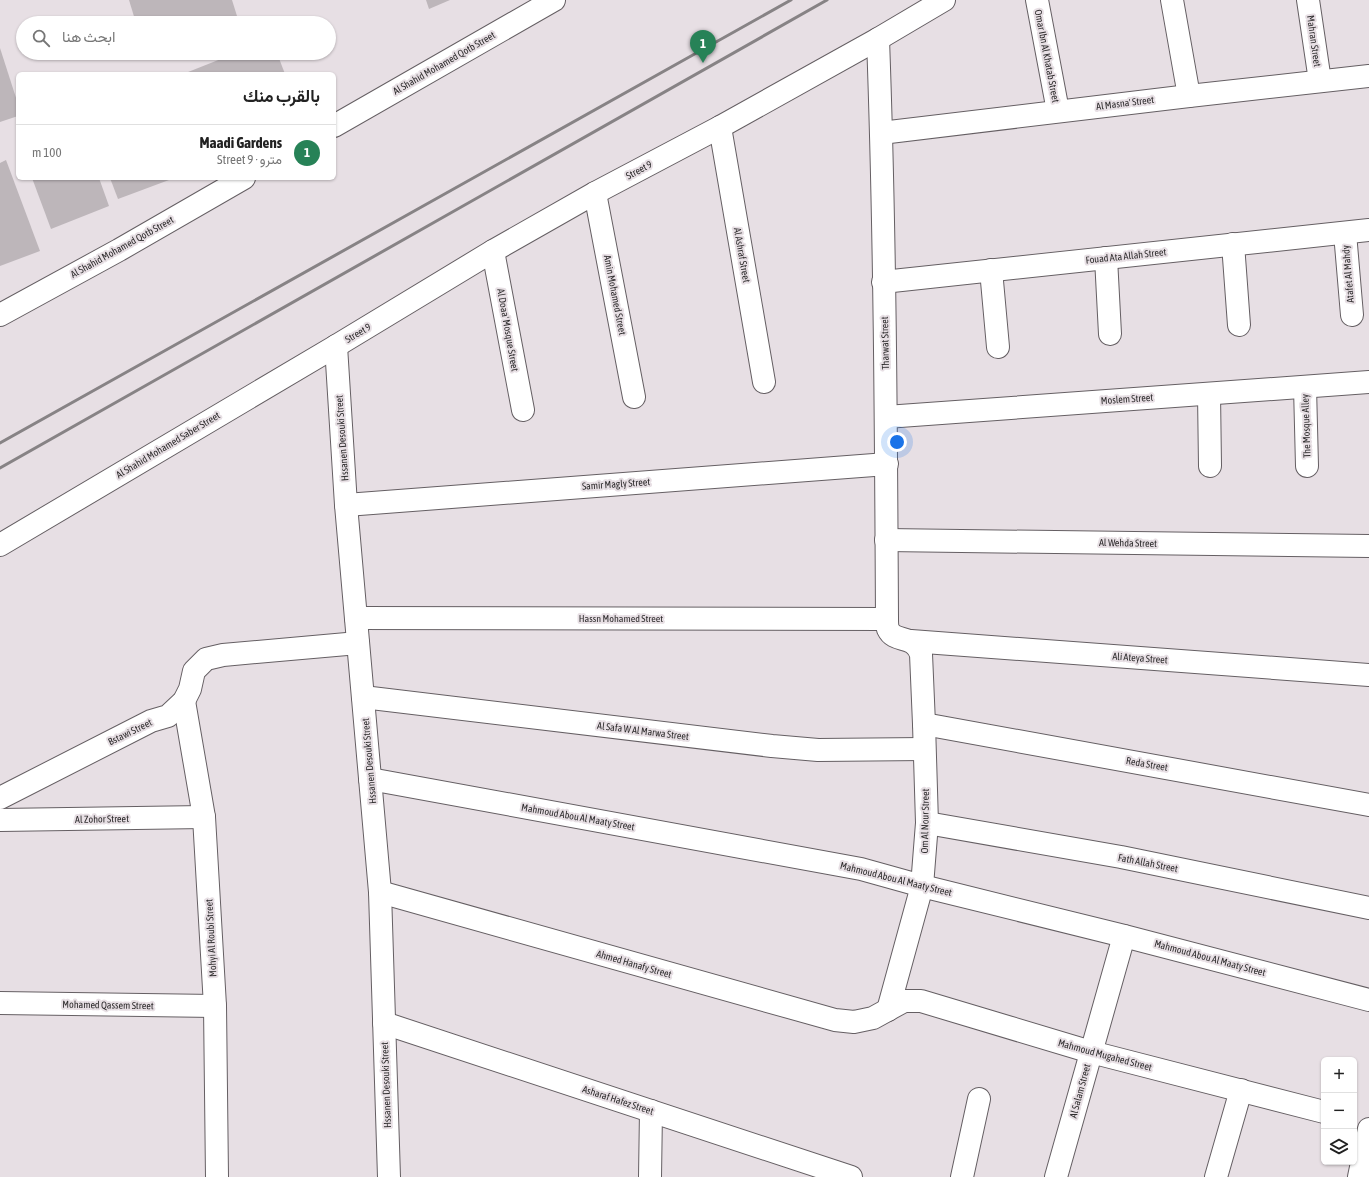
<!DOCTYPE html>
<html lang="ar">
<head>
<meta charset="utf-8">
<style>
	body { margin:0; font-family:"Asap Condensed",Vazirmatn,sans-serif; background:#f6f6f6; color:#222; direction:rtl }
	.controls { position:absolute; right:12px; bottom:12px; display:grid; overflow:hidden; border-radius:6px; box-shadow:0 1px 3px #0004 }
	.controls button { width:36px; height:36px; display:grid; place-items:center; padding:0; border:0; border-bottom:1px solid #e0e0e0; background:#fff; color:#222; font:20px sans-serif }
	.you { position:absolute; left:897px; top:442px; width:14px; height:14px; margin:-10px; border:3px solid #fff; border-radius:50%; background:#1a73e8; box-shadow:0 0 0 6px #1a73e833 }
	.badge { display:grid; place-items:center; width:26px; height:26px; border-radius:50%; background:#278257; color:#fff; font-size:13px; font-weight:700 }
	.pin { position:absolute; translate:-50% -33px; filter:drop-shadow(0 1px 2px #0008) }
	.pin::after { content:''; position:absolute; top:21px; width:14px; height:12px; background:inherit; clip-path:polygon(0 0,100% 0,50% 100%) }
	.list { margin:0; padding:0; list-style:none }
	h2 { display:flex; justify-content:space-between; align-items:center; height:52px; margin:0; padding:0 16px; font-size:17px }
	h2 small { font-size:13px; font-weight:400; color:#767676 }
	.list li { display:grid; grid-template-columns:26px 1fr auto; gap:12px; align-items:center; box-sizing:border-box; height:56px; padding:0 16px; border-top:1px solid #e0e0e0 }
	.list b { display:block; font-size:15px; white-space:nowrap }
	.list p { margin:0; font-size:13px; white-space:nowrap; color:#767676 }
	.list em { font-size:13px; font-style:normal; color:#767676 }
	.icon { flex:none; width:22px; height:22px; fill:none; stroke:currentColor; stroke-width:2; stroke-linecap:round; stroke-linejoin:round }
	.map { position:relative; flex:none; width:1369px; height:1177px; overflow:hidden; direction:ltr }
	.search { position:absolute; background:#fff; box-shadow:0 1px 3px #0004; left:16px; top:16px; width:320px; height:44px; display:flex; align-items:center; gap:10px; box-sizing:border-box; padding:0 14px; border-radius:22px; color:#767676; font-size:15px }
	.panel { position:absolute; background:#fff; box-shadow:0 1px 3px #0004; left:16px; top:72px; width:320px; height:108px; border-radius:6px; direction:rtl }
	.map>svg:first-child { display:block }
</style>
</head>
<body>
<div class="map">
<svg width="1369" height="1177" viewBox="0 0 1369 1177">
	<rect width="100%" height="100%" fill="#e7dfe4"/>
	<g fill="#bdb6ba">
		<path d="M129 0H232L237 16 217 23H136Z"/>
		<path d="M426 0H450L429 9Z"/>
		<path d="M0 48 18 104V116L0 122Z"/>
		<path d="M236 53H277L285 74H183Z"/>
		<path d="M6 160 40 251 0 266V163Z"/>
		<path d="M32 178H99L109 206 51 229Z"/>
		<path d="M110 178H168L169 180 118 199Z"/>
	</g>
	<g fill="none" stroke-linecap="round" stroke-linejoin="round">
		<g stroke="#655f63" stroke-width="24">
			<g id="minor">
				<path d="M1037 0 1058 111"/>
				<path d="M1172 0 1189 96"/>
				<path d="M1308 0 1320 81"/>
				<path d="M878 39C885 232 886 425 887 619 887 622 887 626 888 629 895 644 913 633 921 654L924 724 927 823 922 886 888 1010"/>
				<path d="M334 126 554 0"/>
				<path d="M720 127 764 382"/>
				<path d="M881 133 1189 96 1369 76"/>
				<path d="M595 193 634 397"/>
				<path d="M1345 233 1352 315"/>
				<path d="M1233 244 1239 325"/>
				<path d="M493 251 523 410"/>
				<path d="M1106 258 1110 334"/>
				<path d="M991 270 998 347"/>
				<path d="M883 282 1369 230"/>
				<path d="M0 315 119 250 244 178"/>
				<path d="M336 346 346 505 380 892 389 1177"/>
				<path d="M1305 387 1307 466"/>
				<path d="M1209 394 1210 466"/>
				<path d="M886 417 1369 382"/>
				<path d="M346 505 887 464"/>
				<path d="M886 540 1369 546"/>
				<path d="M0 545 336 346 493 251 595 193 720 127 878 39 944 0"/>
				<path d="M356 618 887 619"/>
				<path d="M911 641 1369 675"/>
				<path d="M363 697 772 746 818 750 924 749"/>
				<path d="M184 701 204 817 215 1006 217 1177"/>
				<path d="M924 724 1369 805"/>
				<path d="M370 779 861 869 922 886 1124 936 1369 1000"/>
				<path d="M0 798 151 721 168 716 184 701 190 689 194 671 206 659 223 655 358 643"/>
				<path d="M0 820 204 817"/>
				<path d="M927 823 1121 857 1369 908"/>
				<path d="M380 892 835 1020 854 1022 873 1018 904 1001H921L1091 1052 1324 1112"/>
				<path d="M0 1003 215 1006"/>
				<path d="M384 1023 851 1177"/>
				<path d="M650 1177 651 1111"/>
				<path d="M962 1177 979 1099"/>
				<path d="M1056 1177 1124 936"/>
				<path d="M1216 1177 1241 1090"/>
				<path d="M1359 1177 1369 1129"/>
			</g>
		</g>
		<use href="#minor" stroke="#fff" stroke-width="22"/>
		<g stroke="#878385" stroke-width="3">
			<path d="M0 443 791 0"/>
			<path d="M0 468 827 0"/>
		</g>
	</g>
	<g text-anchor="middle" dominant-baseline="central" stroke-width="4" stroke-linejoin="round" paint-order="stroke">
		<g font-size="10" fill="#2f2d2e" stroke="#e7dfe4">
			<text transform="translate(1314 41) rotate(82)">Mahran Street</text>
			<text transform="translate(1047 56) rotate(79)">Omar Ibn Al Khatab Street</text>
			<text transform="translate(444 63) rotate(-30)">Al Shahid Mohamed Qotb Street</text>
			<text transform="translate(1125 103) rotate(-7)">Al Masna' Street</text>
			<text transform="translate(639 170) rotate(-28)">Street 9</text>
			<text transform="translate(122 247) rotate(-29)">Al Shahid Mohamed Qotb Street</text>
			<text transform="translate(742 255) rotate(80)">Al Ashraf Street</text>
			<text transform="translate(1126 256) rotate(-6)">Fouad Ata Allah Street</text>
			<text transform="translate(1348 274) rotate(-95)">Atafet Al Mahdy</text>
			<text transform="translate(615 295) rotate(79)">Amin Mohamed Street</text>
			<text transform="translate(508 330) rotate(80)">Al Doaa' Mosque Street</text>
			<text transform="translate(358 333) rotate(-31)">Street 9</text>
			<text transform="translate(885 343) rotate(-91)">Tharwat Street</text>
			<text transform="translate(1127 399) rotate(-4)">Moslem Street</text>
			<text transform="translate(1306 426) rotate(-92)">The Mosque Alley</text>
			<text transform="translate(342 438) rotate(-94)">Hssanen Desouki Street</text>
			<text transform="translate(168 445) rotate(-31)">Al Shahid Mohamed Saber Street</text>
			<text transform="translate(616 484) rotate(-4)">Samir Magly Street</text>
			<text transform="translate(1128 543) rotate(1)">Al Wehda Street</text>
			<text x="621" y="618">Hassn Mohamed Street</text>
			<text transform="translate(1140 658) rotate(4)">Ali Ateya Street</text>
			<text transform="translate(643 731) rotate(7)">Al Safa W Al Marwa Street</text>
			<text transform="translate(130 732) rotate(-26)">Bstawi Street</text>
			<text transform="translate(369 761) rotate(-95)">Hssanen Desouki Street</text>
			<text transform="translate(1147 764) rotate(10)">Reda Street</text>
			<text transform="translate(578 817) rotate(10)">Mahmoud Abou Al Maaty Street</text>
			<text transform="translate(102 819) rotate(-1)">Al Zohor Street</text>
			<text transform="translate(925 821) rotate(-89)">Om Al Nour Street</text>
			<text transform="translate(1148 863) rotate(11)">Fath Allah Street</text>
			<text transform="translate(896 879) rotate(14)">Mahmoud Abou Al Maaty Street</text>
			<text transform="translate(211 938) rotate(-93)">Mohyi Al Roubi Street</text>
			<text transform="translate(1210 958) rotate(15)">Mahmoud Abou Al Maaty Street</text>
			<text transform="translate(634 964) rotate(16)">Ahmed Hanafy Street</text>
			<text transform="translate(108 1005) rotate(1)">Mohamed Qassem Street</text>
			<text transform="translate(1105 1055) rotate(15)">Mahmoud Mugahed Street</text>
			<text transform="translate(386 1085) rotate(-92)">Hssanen Desouki Street</text>
			<text transform="translate(1080 1091) rotate(-75)">Al Salam Street</text>
			<text transform="translate(618 1100) rotate(18)">Asharaf Hafez Street</text>
		</g>
	</g>
</svg>
<div class="controls">
<button>+</button>
<button>−</button>
<button><svg class="icon" aria-label="layers" viewBox="0 0 24 24"><path d="M12 4l9 5-9 5-9-5zM3 14l9 5 9-5"/></svg></button>
</div>
<div class="you"></div>
<div class="pin badge" style="left:703px;top:63px">1</div>
<div class="search"><svg class="icon" aria-label="search" viewBox="0 0 24 24"><circle cx="10" cy="10" r="6"/><path d="M15 15l6 6"/></svg>ابحث هنا</div>
<section class="panel">
<h2>بالقرب منك<small></small></h2>
<ul class="list">
<li><span class="badge">1</span><div><b>Maadi Gardens</b><p>مترو · Street 9</p></div><em>100 m</em></li>
</ul>
</section>
</div>
</body>
</html>
